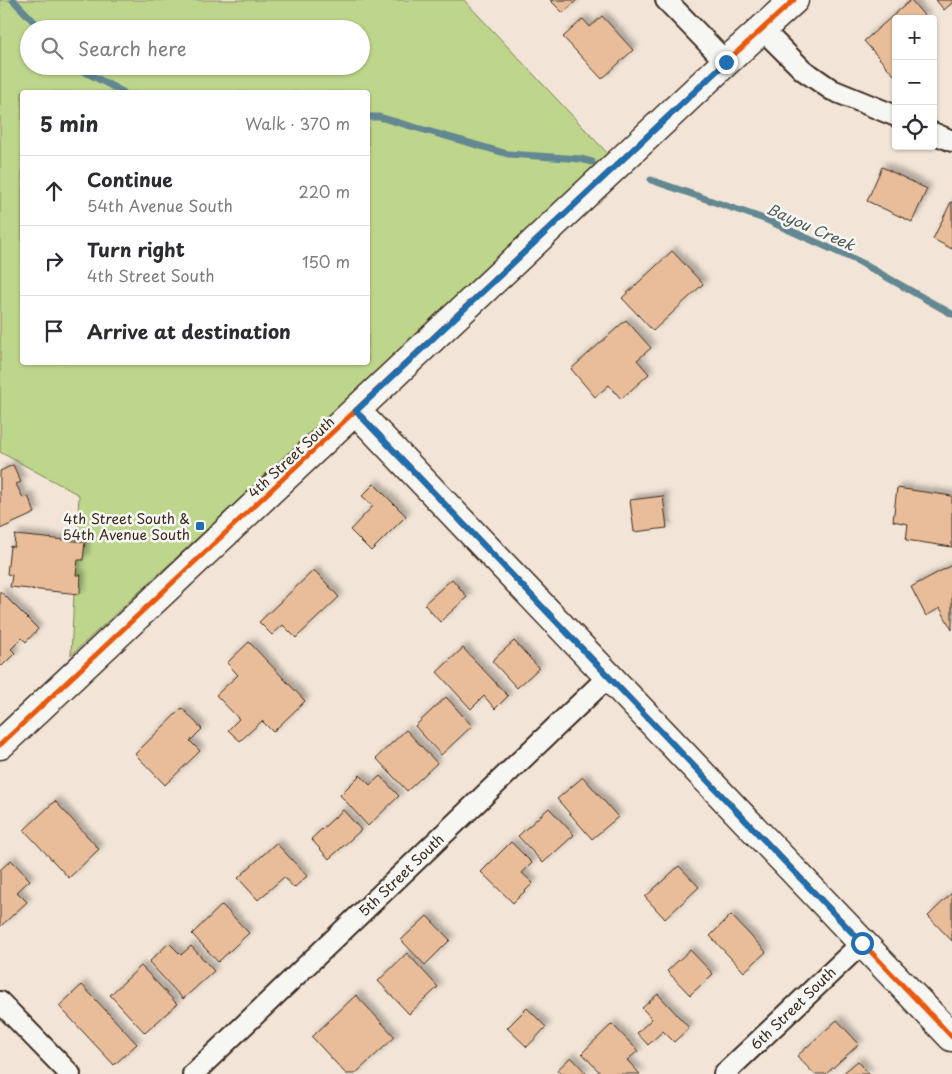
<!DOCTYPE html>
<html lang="en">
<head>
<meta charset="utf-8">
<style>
	body { margin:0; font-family:"Playpen Sans",sans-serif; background:#f2f2f3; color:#2b2b33 }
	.controls { position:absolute; right:15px; top:15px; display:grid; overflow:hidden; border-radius:5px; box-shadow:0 1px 4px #0004 }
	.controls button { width:45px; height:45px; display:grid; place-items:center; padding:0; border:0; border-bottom:1px solid #e1e1e2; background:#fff; color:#2b2b33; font:25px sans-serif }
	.stop { position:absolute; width:15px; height:15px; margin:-11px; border:4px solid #1f6fb2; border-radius:50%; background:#fff }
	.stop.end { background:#1f6fb2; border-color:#fff; box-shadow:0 1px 5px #0008 }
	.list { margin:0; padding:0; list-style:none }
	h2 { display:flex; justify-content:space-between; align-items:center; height:65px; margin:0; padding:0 20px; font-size:21px }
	h2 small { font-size:16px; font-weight:400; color:#7c7c81 }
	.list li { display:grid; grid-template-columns:32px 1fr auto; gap:15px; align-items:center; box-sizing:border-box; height:70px; padding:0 20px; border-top:1px solid #e1e1e2 }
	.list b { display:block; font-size:19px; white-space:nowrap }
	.list p { margin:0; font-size:16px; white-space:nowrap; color:#7c7c81 }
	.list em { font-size:16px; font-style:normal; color:#7c7c81 }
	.icon { flex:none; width:28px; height:28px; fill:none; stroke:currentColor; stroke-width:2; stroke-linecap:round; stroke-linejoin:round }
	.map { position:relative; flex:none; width:952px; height:1074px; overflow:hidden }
	.search { position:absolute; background:#fff; box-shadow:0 1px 4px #0004; left:20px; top:20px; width:350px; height:55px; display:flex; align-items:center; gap:12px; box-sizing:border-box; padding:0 18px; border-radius:28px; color:#7c7c81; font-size:19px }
	.panel { position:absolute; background:#fff; box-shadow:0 1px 4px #0004; left:20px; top:90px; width:350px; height:275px; border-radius:5px }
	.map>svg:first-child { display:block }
</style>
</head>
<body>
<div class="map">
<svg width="952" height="1074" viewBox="0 0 952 1074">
	<defs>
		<filter id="shadow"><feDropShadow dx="4.5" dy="-4.5" stdDeviation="2.5" flood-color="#0004"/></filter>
	</defs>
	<rect width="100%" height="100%" fill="#f2e5d7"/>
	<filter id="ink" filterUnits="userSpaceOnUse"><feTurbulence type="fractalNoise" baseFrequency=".02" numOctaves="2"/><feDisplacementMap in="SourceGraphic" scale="10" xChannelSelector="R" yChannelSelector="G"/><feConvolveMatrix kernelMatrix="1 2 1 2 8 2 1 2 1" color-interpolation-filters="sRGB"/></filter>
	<g filter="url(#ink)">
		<path fill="#bed68c" stroke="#7c8055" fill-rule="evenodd" d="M0 0H464L610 156 71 655 79 495 0 452ZM29 29H361V66H29ZM22 92H368V362H22Z"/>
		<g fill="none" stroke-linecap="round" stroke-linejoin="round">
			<g stroke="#638891" stroke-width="7">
				<path d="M13 0 41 29"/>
				<path d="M79 66 83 71 123 92"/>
				<path d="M368 117H379L508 154 581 159 592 162"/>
				<path d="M651 180 767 220 858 261 952 314"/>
			</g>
		</g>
		<g fill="#e9bd99" stroke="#3b2a1e" filter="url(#shadow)">
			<path d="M550 0H577L563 13Z"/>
			<path d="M911 0 927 19H896V73L894 75 864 41Z"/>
			<path d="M936 0H952V3L944 10Z"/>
			<path d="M602 16 633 50 602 79 563 37 583 19 590 27Z"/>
			<path d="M882 167 927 189 912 222 867 201Z"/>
			<path d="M951 202H952V249L933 239Z"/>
			<path d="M672 251 703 284 653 331 622 298Z"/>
			<path d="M626 320 651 348 637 360 649 374 621 399 609 385 595 397 571 369Z"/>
			<path d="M13 465 21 482 16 484 23 498 28 496 35 513 0 529V471Z"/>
			<path d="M374 484 406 516 371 551 350 530 373 506 362 496Z"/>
			<path d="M897 488 952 496V547L906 540 908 524 893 521Z"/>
			<path d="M663 496 667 528 634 532 630 500Z"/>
			<path d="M15 535 85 542 83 560H78L76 575H81L80 594 10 587 12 575 7 574 10 546 14 547Z"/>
			<path d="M952 565V630L940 608 926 616 911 587Z"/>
			<path d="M314 570 339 597 296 638 283 625 272 635 259 622Z"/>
			<path d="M452 579 467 597 440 622 424 604Z"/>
			<path d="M0 591 38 629 26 642 22 638 11 649 15 653 2 666 0 664Z"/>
			<path d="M514 641 539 668 517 688 492 661Z"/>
			<path d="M249 642 305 701 273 732 262 721 240 741 228 730 239 719 216 695 238 675 227 663Z"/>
			<path d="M463 648 508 696 495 709 484 696 471 709 437 672Z"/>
			<path d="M446 697 472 726 441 755 415 726Z"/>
			<path d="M182 708 202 729 190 741 200 751 165 785 135 754Z"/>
			<path d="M406 730 437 763 407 791 376 758Z"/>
			<path d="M360 775 370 785 380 776 399 796 368 826 340 795Z"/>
			<path d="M583 777 618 817 592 839 557 799Z"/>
			<path d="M55 801 99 849 69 878 24 830Z"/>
			<path d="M549 808 574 835 543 863 518 836Z"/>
			<path d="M343 810 361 830 329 859 311 839Z"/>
			<path d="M511 842 532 863 522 873 533 883 513 903 481 872Z"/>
			<path d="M276 843 307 876 294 888 284 877 258 900 238 878Z"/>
			<path d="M11 860 30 880 17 892 27 902 1 926 0 924V870Z"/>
			<path d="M679 866 699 887 665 919 645 897Z"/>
			<path d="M952 893V941L928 916Z"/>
			<path d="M222 905 249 933 218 962 192 934Z"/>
			<path d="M731 915 766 952 744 972 710 936Z"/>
			<path d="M427 916 450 940 425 965 401 940Z"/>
			<path d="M169 943 181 955 191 946 214 971 183 999 149 962Z"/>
			<path d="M690 950 713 974 690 995 667 971Z"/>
			<path d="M407 953 438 987 409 1014 378 981Z"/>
			<path d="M141 966 177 1004 145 1033 110 995Z"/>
			<path d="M82 985 137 1044 114 1065 59 1006Z"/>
			<path d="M658 994 689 1028 674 1042 663 1031 648 1045 637 1033 652 1019 642 1008Z"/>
			<path d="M356 995 395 1037 355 1074H346L312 1037Z"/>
			<path d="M527 1008 546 1027 527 1047 507 1028Z"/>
			<path d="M837 1020 859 1044 826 1074H814L797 1056Z"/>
			<path d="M612 1024 638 1051 627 1060 640 1074H601L582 1053Z"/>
			<path d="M571 1057 587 1074H561L557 1070Z"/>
			<path d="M858 1061 869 1074H842Z"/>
		</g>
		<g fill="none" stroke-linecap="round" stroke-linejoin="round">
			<g stroke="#3b2a1e" stroke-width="24">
				<g id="street">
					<path d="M666 0 726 62"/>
					<path d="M762 29 803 70 832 90 896 116"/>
					<path d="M933 133 952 141"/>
					<path d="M0 1002 70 1074"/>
					<path d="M193 1074 609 676"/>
					<path d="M724 1074 862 943"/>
				</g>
			</g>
			<g stroke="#3b2a1e" stroke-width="31">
				<g id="secondary">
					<path d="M356 411 952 1037"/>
					<path d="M0 745 726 62 794 0"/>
				</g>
			</g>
			<use href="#street" stroke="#f6f6f2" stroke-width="20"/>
			<use href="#secondary" stroke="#f6f6f2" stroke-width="28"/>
			<g stroke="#f6f6f2" stroke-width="8">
				<g id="cycleway">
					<path d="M356 411 952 1037"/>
					<path d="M0 745 726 62 794 0"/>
				</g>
			</g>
			<use href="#cycleway" stroke="#e8590c" stroke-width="5"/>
		</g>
	</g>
	<g fill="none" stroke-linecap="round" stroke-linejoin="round" filter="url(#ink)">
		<path stroke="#1f6fb2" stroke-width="6" d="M726 62 356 411 862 943"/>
	</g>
	<rect fill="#1f6fb2" stroke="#f6f6f2" stroke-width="2" x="195" y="521" width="10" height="10" rx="2.5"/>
	<g text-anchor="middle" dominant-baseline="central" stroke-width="5" stroke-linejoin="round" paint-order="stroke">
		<g font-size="14" fill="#3b2a1e" stroke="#f6f6f2">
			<text transform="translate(291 457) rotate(-43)">4th Street South</text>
			<text transform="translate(401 875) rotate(-44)">5th Street South</text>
			<text transform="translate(793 1008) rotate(-44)">6th Street South</text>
		</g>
		<g font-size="14" fill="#3b2a1e" stroke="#f6f6f2" text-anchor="end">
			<text x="190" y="518">4th Street South &amp;<tspan x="190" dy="16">54th Avenue South</tspan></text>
		</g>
		<g font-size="15" font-style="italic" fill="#4f5957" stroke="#f6f6f2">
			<text transform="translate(811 226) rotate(24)">Bayou Creek</text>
		</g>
	</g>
</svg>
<div class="controls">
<button>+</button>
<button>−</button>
<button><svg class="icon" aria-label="locate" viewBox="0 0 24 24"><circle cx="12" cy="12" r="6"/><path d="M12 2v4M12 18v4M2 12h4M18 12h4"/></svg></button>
</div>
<div class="stop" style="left:862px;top:943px"></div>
<div class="stop end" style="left:726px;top:62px"></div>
<div class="search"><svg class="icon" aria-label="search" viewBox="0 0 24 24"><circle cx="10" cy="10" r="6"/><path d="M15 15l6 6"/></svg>Search here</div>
<section class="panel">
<h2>5 min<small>Walk · 370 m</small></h2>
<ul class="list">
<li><svg class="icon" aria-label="ahead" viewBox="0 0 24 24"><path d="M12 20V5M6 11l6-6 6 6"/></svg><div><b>Continue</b><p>54th Avenue South</p></div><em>220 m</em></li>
<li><svg class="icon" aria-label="right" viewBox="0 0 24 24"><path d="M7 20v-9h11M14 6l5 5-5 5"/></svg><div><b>Turn right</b><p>4th Street South</p></div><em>150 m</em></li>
<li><svg class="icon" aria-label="arrive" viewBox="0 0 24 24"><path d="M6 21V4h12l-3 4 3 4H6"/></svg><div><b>Arrive at destination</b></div></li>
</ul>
</section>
</div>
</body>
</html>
